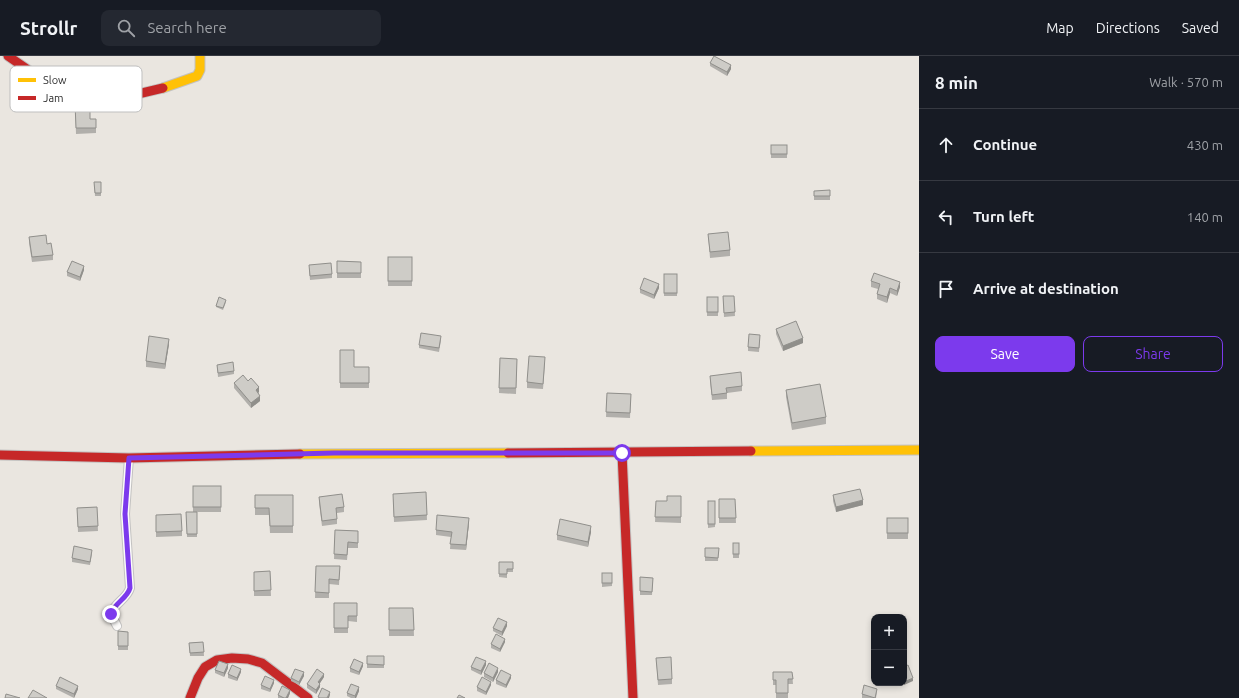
<!DOCTYPE html>
<html lang="en">
<head>
<meta charset="utf-8">
<style>
	body { margin:0; font-family:Ubuntu,sans-serif; background:#242831; color:#f1f3f6 }
	.controls { position:absolute; right:12px; bottom:12px; display:grid; overflow:hidden; border-radius:8px; box-shadow:0 2px 6px #0003 }
	.controls button { width:36px; height:36px; display:grid; place-items:center; padding:0; border:0; border-bottom:1px solid #363941; background:#171b24; color:#f1f3f6; font:20px sans-serif }
	.stop { position:absolute; width:12px; height:12px; margin:-9px; border:3px solid #7c3aed; border-radius:50%; background:#fff }
	.stop.end { background:#7c3aed; border-color:#fff; box-shadow:0 1px 4px #0008 }
	.list { margin:0; padding:0; list-style:none }
	h2 { display:flex; justify-content:space-between; align-items:center; height:52px; margin:0; padding:0 16px; font-size:17px }
	h2 small { font-size:13px; font-weight:400; color:#9ea1a6 }
	.list li { display:grid; grid-template-columns:26px 1fr auto; gap:12px; align-items:center; box-sizing:border-box; height:72px; padding:0 16px; border-top:1px solid #363941 }
	.list b { display:block; font-size:15px; white-space:nowrap }
	.list em { font-size:13px; font-style:normal; color:#9ea1a6 }
	.actions { display:flex; gap:8px; padding:12px 16px }
	.actions a { flex:1; padding:9px 0; border:1px solid #7c3aed; border-radius:8px; text-align:center; font-size:14px; color:#7c3aed }
	.actions .main { background:#7c3aed; color:#fff }
	.icon { flex:none; width:22px; height:22px; fill:none; stroke:currentColor; stroke-width:2; stroke-linecap:round; stroke-linejoin:round }
	.map { position:relative; flex:none; width:919px; height:642px; overflow:hidden }
	header { display:flex; align-items:center; gap:24px; box-sizing:border-box; height:56px; padding:0 20px; background:#171b24; border-bottom:1px solid #363941 }
	header strong { font-size:19px }
	nav { display:flex; gap:22px; margin-inline-start:auto; font-size:14px }
	.search { width:280px; height:36px; background:#242831; display:flex; align-items:center; gap:10px; box-sizing:border-box; padding:0 14px; border-radius:8px; color:#9ea1a6; font-size:15px }
	main { display:flex }
	aside { flex:1; background:#171b24 }
	.map>svg:first-child { display:block }
</style>
</head>
<body>
<header>
<strong>Strollr</strong>
<div class="search"><svg class="icon" aria-label="search" viewBox="0 0 24 24"><circle cx="10" cy="10" r="6"/><path d="M15 15l6 6"/></svg>Search here</div>
<nav><a>Map</a><a>Directions</a><a>Saved</a></nav>
</header>
<main>
<div class="map">
<svg width="919" height="642" viewBox="0 0 919 642">
	<rect width="100%" height="100%" fill="#eae6e0"/>
	<g fill="none" stroke-linecap="round" stroke-linejoin="round">
		<g stroke="#c3c2c1" stroke-width="10">
			<path id="street" d="M117 570 111 558C114 547 127 543 130 532L125 458 129 402"/>
		</g>
		<g stroke="#c3c2c1" stroke-width="11">
			<g id="slow">
				<path d="M163 32 197 20 200 14V0"/>
				<path d="M751 395 919 394"/>
				<path d="M300 398 508 397"/>
			</g>
		</g>
		<g stroke="#c3c2c1" stroke-width="11">
			<g id="jam">
				<path d="M8 0 50 29 74 41 85 45 100 47 163 32"/>
				<path d="M508 397 751 395"/>
				<path d="M622 397 633 642"/>
				<path d="M0 399 129 402 300 398"/>
				<path d="M190 642 198 622 205 611 217 604 232 602 248 603 262 607 308 642"/>
			</g>
		</g>
		<use href="#street" stroke="#fcfbfa" stroke-width="8"/>
		<use href="#slow" stroke="#ffc107" stroke-width="9"/>
		<use href="#jam" stroke="#c62828" stroke-width="9"/>
	</g>
	<g fill="#b1afab">
		<path d="M710 7 731 13 727 20 710 10Z"/>
		<path d="M75 47 90 63H96V77L76 78Z"/>
		<rect x="771" y="89" width="16" height="13"/>
		<path d="M94 126 101 137V140H95Z"/>
		<path d="M814 135 830 140V144H814Z"/>
		<path d="M708 178 730 194V200L710 202Z"/>
		<path d="M29 181 47 188 53 199V204L32 206 29 187Z"/>
		<rect x="388" y="201" width="24" height="29"/>
		<path d="M337 205 361 206V222H337Z"/>
		<path d="M309 212 332 218V222L310 224Z"/>
		<path d="M84 214 80 225 67 220V216Z"/>
		<rect x="664" y="218" width="13" height="22"/>
		<path d="M871 225 900 231 897 240 890 237 887 247 877 243V238L878 233 871 231Z"/>
		<path d="M659 232 654 243 640 237V233Z"/>
		<path d="M723 240H734L735 260 724 261Z"/>
		<rect x="707" y="241" width="11" height="19"/>
		<path d="M226 246 223 254 216 251V250Z"/>
		<path d="M776 273 803 287 783 295 776 278Z"/>
		<path d="M760 283 759 296 748 295V291Z"/>
		<path d="M441 284 439 296 419 292V289Z"/>
		<path d="M169 288 165 313 146 311V305Z"/>
		<path d="M340 294 354 311H369V332H340Z"/>
		<path d="M500 302 517 303 516 338 499 337Z"/>
		<path d="M545 307 543 333 527 332V326Z"/>
		<path d="M217 309 234 315V318L218 321Z"/>
		<path d="M710 320 742 330V335L727 337V343L712 344 710 325Z"/>
		<path d="M248 325 259 336 258 337 260 345 251 352 234 332V327Z"/>
		<path d="M786 334 826 361V368L792 374 786 341Z"/>
		<path d="M607 337 631 338 630 362 606 361Z"/>
		<path d="M193 430H221V456H197V481H187L186 456H193Z"/>
		<path d="M426 436 427 464 394 466 393 443Z"/>
		<path d="M255 439H293V477H270L269 459H255Z"/>
		<path d="M833 439 863 449 836 456 833 445Z"/>
		<path d="M681 440V467L655 466 656 445H667Z"/>
		<path d="M319 441 344 451V456L337 457V468L322 470 319 447Z"/>
		<path d="M719 443H735L736 467H719Z"/>
		<path d="M708 445H715V471L708 472Z"/>
		<path d="M97 451 98 475 78 476 77 452Z"/>
		<path d="M156 459 182 475V480L156 481Z"/>
		<rect x="887" y="462" width="21" height="21"/>
		<path d="M469 467 466 494 450 493 451 481 436 479V474Z"/>
		<path d="M335 474 358 475V492H348L347 504 334 503Z"/>
		<path d="M591 476 588 491 557 484V479Z"/>
		<rect x="733" y="487" width="6" height="15"/>
		<path d="M705 492H719L718 505H705Z"/>
		<path d="M92 498 90 509 72 506V502Z"/>
		<path d="M499 506H513V516H507V522L499 521Z"/>
		<path d="M316 510H340L339 529 329 528V542H315Z"/>
		<path d="M270 515 271 540H254V516Z"/>
		<path d="M602 517H612V530L602 531Z"/>
		<path d="M640 521 653 522 652 539H640Z"/>
		<path d="M334 547H357V566L348 565V577H334Z"/>
		<path d="M389 552H413L414 580H389Z"/>
		<path d="M507 570 502 580 493 575V572Z"/>
		<path d="M118 575 128 576V594H118Z"/>
		<path d="M203 586 204 600H190L189 587Z"/>
		<path d="M505 586 500 596 491 592V588Z"/>
		<rect x="367" y="600" width="17" height="12"/>
		<path d="M656 602 672 623V628L658 629Z"/>
		<path d="M486 609 481 619 471 614V611Z"/>
		<path d="M363 610 359 619 350 616V612Z"/>
		<path d="M228 612 224 621 215 617V614Z"/>
		<path d="M241 616 237 625 228 622V618Z"/>
		<path d="M498 616 493 626 484 621V617Z"/>
		<path d="M773 616H792L793 628H788V642H776V629H773Z"/>
		<path d="M304 620 299 629 291 625V622Z"/>
		<path d="M324 621 320 627V631L316 638 307 632V628Z"/>
		<path d="M511 622 506 632 496 628V624Z"/>
		<path d="M274 627 270 636 261 633V629Z"/>
		<path d="M491 629 486 639 477 635V631Z"/>
		<path d="M56 630 78 633 74 642 56 633Z"/>
		<path d="M359 635 356 642H351L347 640V637Z"/>
		<path d="M877 636 876 642H862V638Z"/>
		<path d="M290 637 288 642H278V639Z"/>
	</g>
	<g fill="#908f8b">
		<path d="M731 9V13L727 20V16Z"/>
		<path d="M84 210V214L80 225V221Z"/>
		<path d="M900 226V231L897 240V235Z"/>
		<path d="M659 228V232L654 243V239Z"/>
		<path d="M890 232V237L887 247V241Z"/>
		<path d="M803 282V287L783 295V290Z"/>
		<path d="M169 283V288L165 313V308Z"/>
		<path d="M259 331V336L256 339V334Z"/>
		<path d="M260 340V345L251 352V347Z"/>
		<path d="M863 444V449L836 456V451Z"/>
		<path d="M469 462V467L466 494V489Z"/>
		<path d="M591 470V476L588 491V486Z"/>
		<path d="M507 566V570L502 580V576Z"/>
		<path d="M505 583V586L500 596V593Z"/>
		<path d="M486 605V609L481 619V615Z"/>
		<path d="M363 607V610L359 619V616Z"/>
		<path d="M228 608V612L224 621V617Z"/>
		<path d="M498 612V616L493 626V622Z"/>
		<path d="M241 613V616L237 625V622Z"/>
		<path d="M304 616V620L299 629V626Z"/>
		<path d="M324 618V621L318 630V626Z"/>
		<path d="M511 619V622L506 632V629Z"/>
		<path d="M913 622V625L904 629V626Z"/>
		<path d="M274 624V627L270 636V633Z"/>
		<path d="M491 626V629L486 639V636Z"/>
		<path d="M320 628V631L316 638V634Z"/>
		<path d="M78 630V633L74 642V638Z"/>
		<path d="M359 631V635L356 642H355V640Z"/>
		<path d="M290 634V637L288 642H286Z"/>
		<path d="M330 636V639L329 642H327Z"/>
	</g>
	<g fill="#ceccc7" stroke="#908f8b">
		<path d="M714 0 731 9 727 16 710 7Z"/>
		<path d="M75 47H90V63H96V72H76Z"/>
		<rect x="771" y="89" width="16" height="9"/>
		<path d="M94 126H101V137H95Z"/>
		<path d="M830 134V140H814V135Z"/>
		<path d="M728 176 730 194 710 196 708 178Z"/>
		<path d="M46 179 47 188 51 187 53 199 32 201 29 181Z"/>
		<rect x="388" y="201" width="24" height="24"/>
		<path d="M72 205 84 210 80 221 67 216Z"/>
		<path d="M337 205 361 206V217H337Z"/>
		<path d="M331 207 332 218 310 220 309 209Z"/>
		<path d="M874 217 900 226 897 235 890 232 887 241 877 238 880 228 871 225Z"/>
		<rect x="664" y="218" width="13" height="19"/>
		<path d="M644 222 659 228 654 239 640 233Z"/>
		<path d="M723 240H734L735 256 724 257Z"/>
		<path d="M219 241 226 244 223 252 216 250Z"/>
		<rect x="707" y="241" width="11" height="15"/>
		<path d="M796 265 803 282 783 290 776 273Z"/>
		<path d="M421 277 441 280 439 292 419 289Z"/>
		<path d="M749 278 760 279 759 292 748 291Z"/>
		<path d="M149 280 169 283 165 308 146 305Z"/>
		<path d="M340 294H354V311H369V327H340Z"/>
		<path d="M529 300 545 301 543 328 527 326Z"/>
		<path d="M500 302 517 303 516 332H499Z"/>
		<path d="M233 306 234 315 218 317 217 309Z"/>
		<path d="M741 316 742 330 726 332 727 337 712 339 710 320Z"/>
		<path d="M243 319 248 325 251 322 259 331 256 334 260 340 251 347 234 327Z"/>
		<path d="M820 328 826 361 792 367 786 334Z"/>
		<path d="M607 337 631 338 630 357 606 356Z"/>
		<rect x="193" y="430" width="28" height="21"/>
		<path d="M860 433 863 444 836 451 833 439Z"/>
		<path d="M426 436 427 459 394 461 393 438Z"/>
		<path d="M342 438 344 451 336 452 337 463 322 465 319 441Z"/>
		<path d="M255 439H293V470H270L269 452H255Z"/>
		<path d="M667 440H681V461H655L656 445H667Z"/>
		<path d="M719 443H735L736 462H719Z"/>
		<rect x="708" y="445" width="7" height="23"/>
		<path d="M97 451 98 470 78 471 77 452Z"/>
		<path d="M186 456H197V478H187Z"/>
		<path d="M181 458 182 475 156 476V459Z"/>
		<path d="M437 459 469 462 466 489 450 488 452 476 436 474Z"/>
		<rect x="887" y="462" width="21" height="15"/>
		<path d="M560 463 591 470 588 486 557 479Z"/>
		<path d="M335 474 358 475V487L348 486 347 499 334 498Z"/>
		<rect x="733" y="487" width="6" height="11"/>
		<path d="M74 490 92 494 90 506 72 502Z"/>
		<path d="M705 492H719L718 502 705 501Z"/>
		<path d="M499 506H513V513H507V518H499Z"/>
		<path d="M316 510H340L339 524 329 523V537L315 536Z"/>
		<path d="M270 515 271 534 254 535V516Z"/>
		<rect x="602" y="517" width="10" height="10"/>
		<path d="M640 521 653 522 652 536 640 535Z"/>
		<path d="M334 547H357V560H348V572H334Z"/>
		<path d="M389 552H413L414 574H389Z"/>
		<path d="M498 562 507 566 502 576 493 572Z"/>
		<path d="M118 575 128 576V590H118Z"/>
		<path d="M496 578 505 583 500 593 491 588Z"/>
		<path d="M203 586 204 596 190 597 189 587Z"/>
		<path d="M367 600H384V609L367 608Z"/>
		<path d="M476 601 486 605 481 615 471 611Z"/>
		<path d="M671 601 672 623 658 624 656 602Z"/>
		<path d="M354 603 363 607 359 616 350 612Z"/>
		<path d="M219 605 228 608 224 617 215 614Z"/>
		<path d="M489 607 498 612 493 622 484 617Z"/>
		<path d="M232 609 241 613 237 622 228 618Z"/>
		<path d="M908 609 913 622 904 626V611Z"/>
		<path d="M295 613 304 616 299 626 291 622Z"/>
		<path d="M317 613 324 618 318 626 320 628 316 634 307 628Z"/>
		<path d="M501 614 511 619 506 629 496 624Z"/>
		<path d="M773 616H792L793 623H788V637H776V624H773Z"/>
		<path d="M265 620 274 624 270 633 261 629Z"/>
		<path d="M60 621 78 630 74 638 56 630Z"/>
		<path d="M482 621 491 626 486 636 477 631Z"/>
		<path d="M351 628 359 631 355 640 347 637Z"/>
		<path d="M864 629 877 633 875 642 862 638Z"/>
		<path d="M282 630 290 634 286 642H284L278 639Z"/>
		<path d="M322 632 330 636 327 642H320L318 641Z"/>
		<path d="M33 634 47 642H28Z"/>
		<path d="M6 638 20 642H5Z"/>
		<path d="M459 639 465 642H457Z"/>
	</g>
	<g fill="none" stroke-linecap="round" stroke-linejoin="round">
		<path stroke="#7c3aed" stroke-width="5" d="M111 558C114 547 127 543 130 532L125 458 129 402 334 397H622"/>
	</g>
	<rect x="10" y="10" width="132" height="46" rx="6" fill="#fff" stroke="#bfbfbf" stroke-width="1"/>
	<rect x="18" y="22" width="18" height="4" fill="#ffc107"/>
	<rect x="18" y="40" width="18" height="4" fill="#c62828"/>
	<g font-size="11" fill="#2b2b2b">
		<text x="43" y="28">Slow</text>
		<text x="43" y="46">Jam</text>
	</g>
</svg>
<div class="controls">
<button>+</button>
<button>−</button>
</div>
<div class="stop" style="left:622px;top:397px"></div>
<div class="stop end" style="left:111px;top:558px"></div>
</div>
<aside>
<h2>8 min<small>Walk · 570 m</small></h2>
<ul class="list">
<li><svg class="icon" aria-label="ahead" viewBox="0 0 24 24"><path d="M12 20V5M6 11l6-6 6 6"/></svg><div><b>Continue</b></div><em>430 m</em></li>
<li><svg class="icon" aria-label="left" viewBox="0 0 24 24"><path d="M17 20v-9H6M10 6l-5 5 5 5"/></svg><div><b>Turn left</b></div><em>140 m</em></li>
<li><svg class="icon" aria-label="arrive" viewBox="0 0 24 24"><path d="M6 21V4h12l-3 4 3 4H6"/></svg><div><b>Arrive at destination</b></div></li>
</ul>
<div class="actions"><a class="main">Save</a><a>Share</a></div>
</aside>
</main>
</body>
</html>
